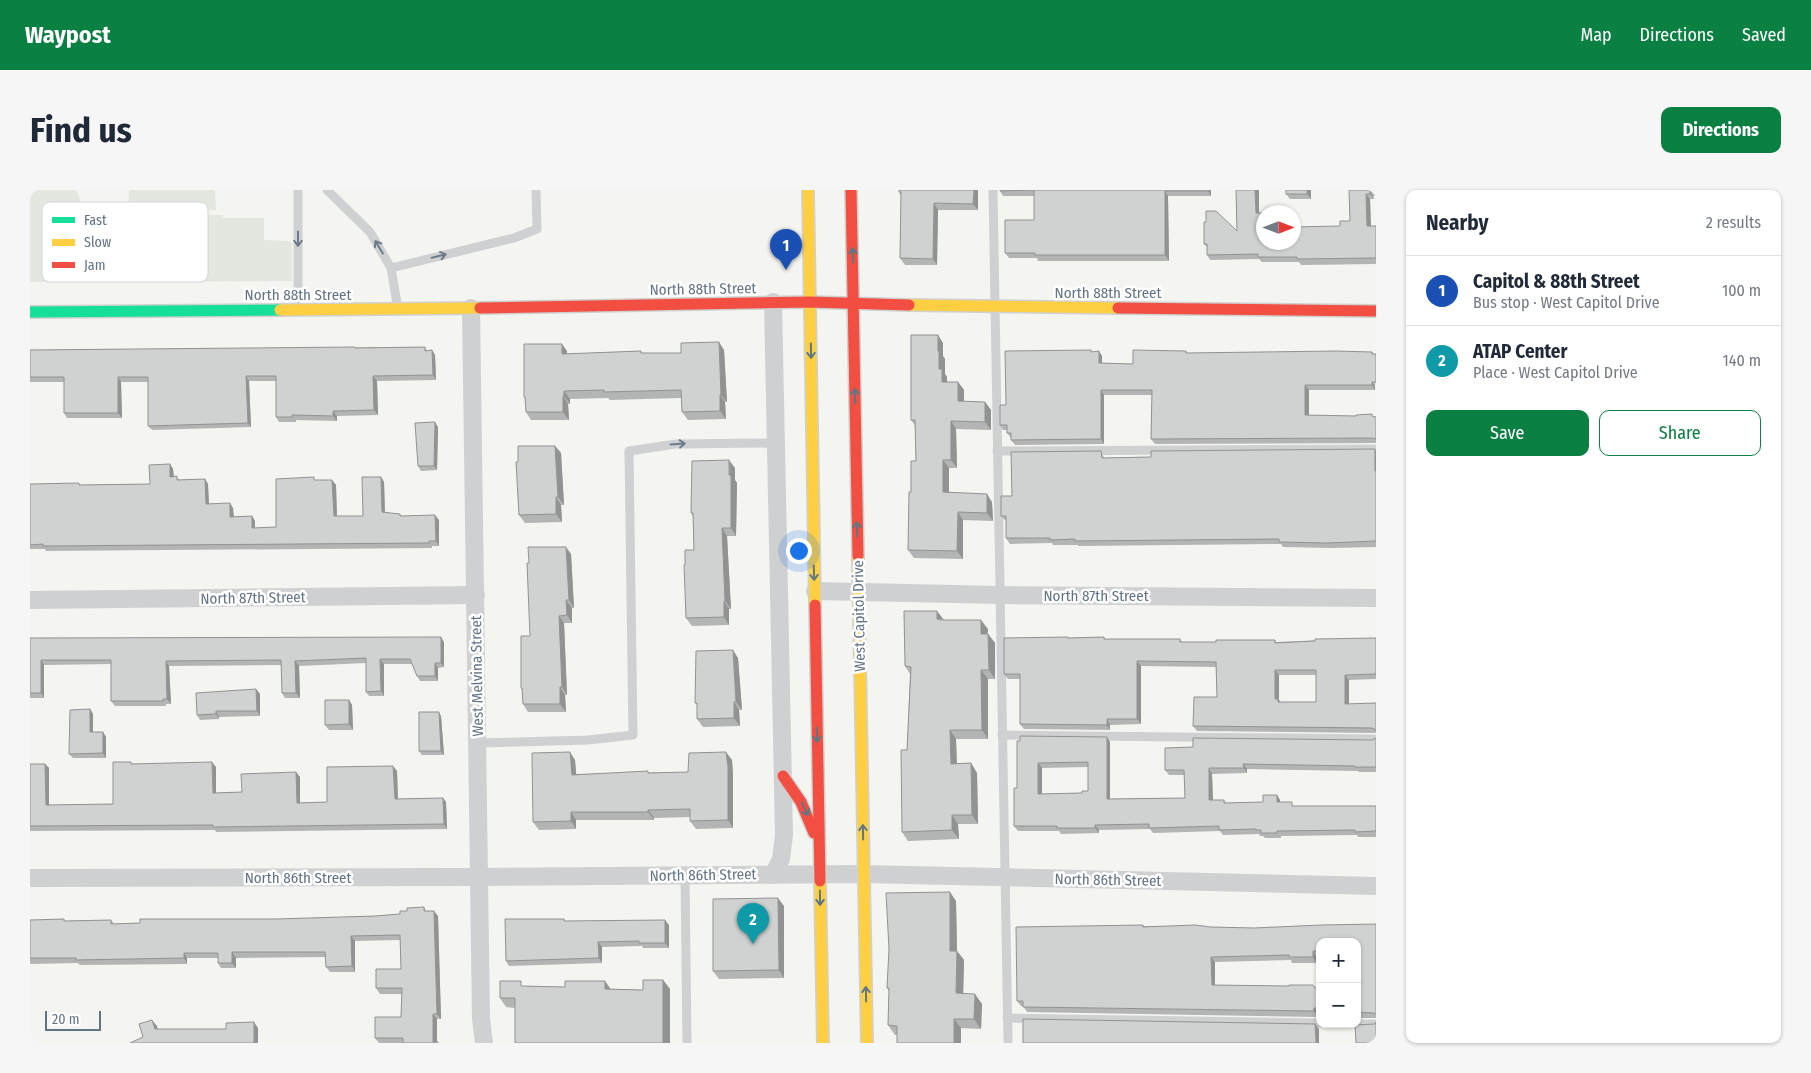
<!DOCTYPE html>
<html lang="en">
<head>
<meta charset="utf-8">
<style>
	body { margin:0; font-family:"Fira Sans Condensed",sans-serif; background:#f6f6f7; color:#1f2937 }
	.controls { position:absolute; right:15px; bottom:15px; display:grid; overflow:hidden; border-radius:10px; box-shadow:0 1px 4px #0004 }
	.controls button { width:45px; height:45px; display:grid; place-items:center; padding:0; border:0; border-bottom:1px solid #e0e1e3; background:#fff; color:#1f2937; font:25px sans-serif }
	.compass { position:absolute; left:1226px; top:15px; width:45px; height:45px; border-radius:50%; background:#fff; box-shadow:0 1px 4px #0004; rotate:90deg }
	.scale { position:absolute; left:15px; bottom:12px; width:56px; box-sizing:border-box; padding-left:5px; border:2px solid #617384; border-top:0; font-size:14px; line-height:18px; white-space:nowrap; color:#617384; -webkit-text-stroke:4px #fff; paint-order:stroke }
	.you { position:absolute; left:768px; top:360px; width:18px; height:18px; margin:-12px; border:4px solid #fff; border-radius:50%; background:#1a73e8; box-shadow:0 0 0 8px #1a73e833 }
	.badge { display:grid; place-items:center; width:32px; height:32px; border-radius:50%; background:#0b8043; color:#fff; font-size:16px; font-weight:700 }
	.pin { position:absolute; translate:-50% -41px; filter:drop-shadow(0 1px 2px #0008) }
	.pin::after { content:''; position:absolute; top:26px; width:18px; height:15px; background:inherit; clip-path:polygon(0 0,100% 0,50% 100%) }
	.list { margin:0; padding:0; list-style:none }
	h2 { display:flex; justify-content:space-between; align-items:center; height:65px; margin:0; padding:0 20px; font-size:21px }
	h2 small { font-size:16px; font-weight:400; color:#747a83 }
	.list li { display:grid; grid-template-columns:32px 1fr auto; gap:15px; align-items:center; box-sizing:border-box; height:70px; padding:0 20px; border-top:1px solid #e0e1e3 }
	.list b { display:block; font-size:19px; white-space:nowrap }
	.list p { margin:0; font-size:16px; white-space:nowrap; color:#747a83 }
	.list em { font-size:16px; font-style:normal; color:#747a83 }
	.actions { display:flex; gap:10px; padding:15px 20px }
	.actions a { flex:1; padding:11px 0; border:1px solid #0b8043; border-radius:10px; text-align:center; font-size:18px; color:#0b8043 }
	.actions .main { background:#0b8043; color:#fff }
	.map { position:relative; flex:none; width:1346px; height:853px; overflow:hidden; border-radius:10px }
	header { display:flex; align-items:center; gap:30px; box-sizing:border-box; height:70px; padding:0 25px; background:#0b8043; color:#fff }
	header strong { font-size:24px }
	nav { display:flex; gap:28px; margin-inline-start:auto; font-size:18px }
	.intro { display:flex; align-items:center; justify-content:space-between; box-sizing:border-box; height:120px; padding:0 30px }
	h1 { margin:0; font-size:35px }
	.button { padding:12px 22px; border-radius:10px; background:#0b8043; color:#fff; font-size:18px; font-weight:700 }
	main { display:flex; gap:30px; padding:0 30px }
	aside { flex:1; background:#fff; border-radius:10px; box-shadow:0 1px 4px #0004 }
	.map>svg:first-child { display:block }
</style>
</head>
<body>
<header>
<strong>Waypost</strong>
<nav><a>Map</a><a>Directions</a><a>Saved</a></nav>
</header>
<div class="intro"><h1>Find us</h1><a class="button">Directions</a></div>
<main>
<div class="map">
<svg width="1346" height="853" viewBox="0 0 1346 853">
	<rect width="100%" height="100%" fill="#f4f4f1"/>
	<g fill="#e3e7df">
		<path d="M0 0H46L53 17 69 24 186 25H193V28H234V50L259 51 262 54V91L0 92Z"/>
		<path d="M99 0H185L186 20 98 19Z"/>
	</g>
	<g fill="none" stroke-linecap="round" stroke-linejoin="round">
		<g stroke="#cfd1d1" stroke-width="14">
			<path id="fast" d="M0 122 250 120"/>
		</g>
		<g stroke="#cfd1d1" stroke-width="14">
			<g id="slow">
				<path d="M778 0 785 415"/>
				<path d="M879 115 1088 118"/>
				<path d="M250 120 450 118"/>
				<path d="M828 366 837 853"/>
				<path d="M790 691 793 853"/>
			</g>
		</g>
		<g stroke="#cfd1d1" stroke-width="14">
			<g id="jam">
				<path d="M821 0 828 366"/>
				<path d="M450 118 780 112 879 115"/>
				<path d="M1088 118 1346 121"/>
				<path d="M785 415 790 691"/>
				<path d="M753 586 771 612 784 643"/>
			</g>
		</g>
		<g stroke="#cfd0d1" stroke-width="9">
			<path d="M268 0V120"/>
			<path d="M297 0 340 42 361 78 368 119"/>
			<path d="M963 0 978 853"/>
			<path d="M361 78 484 48 507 39 506 0"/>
			<path d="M967 261 1346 259"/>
			<path d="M972 545 1346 549"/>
			<path d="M448 553 558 550 603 545 599 261 646 254 746 253"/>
			<path d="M655 686 657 853"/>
			<path d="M977 828 1290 833"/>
			<path d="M1327 834H1346"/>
		</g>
		<g stroke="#cfd0d1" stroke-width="18">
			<path d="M441 118 451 829 454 853"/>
			<path d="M785 401 970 405 1346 408"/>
			<path d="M0 410 446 405"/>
			<path d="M743 685 751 669 754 645 743 112"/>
			<path d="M0 688 432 687 834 684 1346 696"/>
		</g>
		<use href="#fast" stroke="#16e098" stroke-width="11"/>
		<use href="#slow" stroke="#ffcf43" stroke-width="11"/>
		<use href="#jam" stroke="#f24e42" stroke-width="11"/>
	</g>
	<g fill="#b3b4b4" fill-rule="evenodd">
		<path d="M948 0V20H908L907 75H875L870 68 871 6 869 2Z"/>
		<path d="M1181 0V6H1138L1139 71H1008L1007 68H979L975 63 1004 30V6H973L970 1Z"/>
		<path d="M1206 0H1229V23L1234 52 1310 36 1320 31 1319 0H1346V6H1343L1344 9H1340L1341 36H1346V74L1271 75 1269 72H1232L1229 69 1180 70 1177 65V57L1174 54 1207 41Z"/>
		<path d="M1281 0V9H1260L1256 4Z"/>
		<path d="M913 153V166L915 169V184L917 187V192H928L934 200V212H955L961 220V240L926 239 927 278H919V302L962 312 963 331 933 330V369L884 368 878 360 881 302 886 271 885 235 881 230Z"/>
		<path d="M395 157 397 161 402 160 405 165 406 190 347 191 348 225 307 226V231L266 230V232H249L246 227V191H219L221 237 122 240 118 236V192H91L92 228H37L34 223V192H0V160Z"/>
		<path d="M694 160 697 212H695L696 229 658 230 652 222 651 208 580 210 578 208 540 209V214H538L539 230H501L496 222 495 209 494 207 537 161V164L611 161 612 163H651Z"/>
		<path d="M1061 160 1062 162 1069 161 1072 166V173L1103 174 1156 161 1157 163 1342 162 1344 164H1346L1345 200H1279V225L1346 227V253L1125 254 1121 249 1122 205H1074V254L985 255 981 250V248L977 243V240H973L970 235 976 215Z"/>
		<path d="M408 237 407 280 391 281 388 276Z"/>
		<path d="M525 256 531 263 534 315H531L532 332 495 333 489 325 488 272Z"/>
		<path d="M1345 259 1346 261V357L1301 358 1253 357 1251 354 1048 356V355H1023L1022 353 980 354 976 348V331L971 326 982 306 1071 261 1074 268 1121 267Z"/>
		<path d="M140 274 143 279 144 286 150 290 175 289 178 294 179 314 203 318 204 327 222 326 225 331V338L246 337 286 290H302L306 295 307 326H333L351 287 354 292 355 322 372 326 409 330V356H402V358L16 361 15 359H0V294L51 295 120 294Z"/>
		<path d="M705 278V290L707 293 706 346H697L701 419H699V435L662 436 656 428 655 375 664 360 663 326 661 323Z"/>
		<path d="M541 364 544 418H542V433H534L537 505H535L536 522H498L493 514 492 500 491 498 500 446Z"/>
		<path d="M913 430 958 439 957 444H958L965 453V489H958V549H926L927 574 941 573 947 583 948 634H928L929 649 878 651 872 642 877 560 880 484 875 476Z"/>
		<path d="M1074 447 1075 449H1150L1152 452H1186L1245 450 1246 452 1346 448V489L1319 490V514L1346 513V543L1167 541 1163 536 1187 507 1186 477 1111 476V534L1080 535V540L994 539 990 534V489H978L974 484 1039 448ZM1249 485H1286V512H1250L1249 510Z"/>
		<path d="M0 448 414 452V477L408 478V491H390L387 486 382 474H354V506H339L336 502V473L269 476 270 508H255L252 503 251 475 139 476 141 514H136V516H85L81 511V474L14 475V508H0Z"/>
		<path d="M708 468 712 520H709L710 536 673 537 667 529V515L665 513Z"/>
		<path d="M226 499 230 504V526L189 527V529L170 530 167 525Z"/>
		<path d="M319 510 322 515 323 540H299L295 535Z"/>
		<path d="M60 519 63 524V542H73L76 547V568H43L39 564Z"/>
		<path d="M411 526 414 565H392L389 561Z"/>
		<path d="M1077 547 1080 552V609L1155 608 1154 585H1139L1135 580 1342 550 1346 548V582H1329L1328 581 1217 579V583L1182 584 1183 610H1194L1196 613 1233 612 1247 605 1250 610V612L1264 616H1346V647H1328L1327 645 1251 646V648H1235L1233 646H1230L1229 644 1193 645 1190 641 1123 643 1120 639 1069 640V643L1031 644 1029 641H988L984 636 987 598V551ZM1058 577V601L1052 603 1012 604V578Z"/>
		<path d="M545 570 546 584 658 582 702 570 703 585V638L666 639 660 631V627L624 628V630H546V639L509 640 503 632Z"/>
		<path d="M101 572 102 574 186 577V603L212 602 266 582 270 587V613L297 612 367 581 368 609 413 608 416 612 417 639 186 642 185 640 0 641V574H15L19 578V615L83 614Z"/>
		<path d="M926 711 927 761 934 770 933 803 952 814 951 839 931 838V853H867V845H865L858 835 859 801 857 798Z"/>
		<path d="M754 716V788L689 789 683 781Z"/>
		<path d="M394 717 396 721 408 726 411 829H407V852L409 853H349L345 848 371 827 372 804H350L346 798 371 779 370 750 325 751V782H300L296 777V767L206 768V778H191L188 773V768H157V774L50 775 48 773 1 774 0 773V730L34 729 35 731 81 730 84 734 345 726 370 724 377 721Z"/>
		<path d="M534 729V731L639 735V758H613L612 756 572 757V773L479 776 476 771Z"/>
		<path d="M1346 734V828H1329L1327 825V752H1290V766H1286V773H1262L1261 770 1185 772V795L1259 796 1283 795 1285 798H1290V823H1288V827L997 822 993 816H991L987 811 1113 735 1114 736 1224 738Z"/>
		<path d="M633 790 640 799 639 845 485 818 476 817 470 808 495 796 613 800Z"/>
	</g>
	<g fill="#929292">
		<path d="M944 0H948V20L943 14Z"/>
		<path d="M1178 0H1181V6L1178 1Z"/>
		<path d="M1225 0H1229V28L1226 23Z"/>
		<path d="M1277 0H1281V9L1277 4Z"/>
		<path d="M1135 1 1138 6 1139 71 1135 65Z"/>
		<path d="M1340 1 1343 6 1344 9 1340 4Z"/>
		<path d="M1336 4 1340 9 1341 41 1337 36Z"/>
		<path d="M904 13 908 20 907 75 903 69Z"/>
		<path d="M908 145 913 153V166L915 169V184L917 187V200L912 192 909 179 908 161Z"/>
		<path d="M689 152 694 160 697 212 691 205Z"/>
		<path d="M532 154 537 161V172L532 164Z"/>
		<path d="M402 160 405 165 406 190 403 185Z"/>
		<path d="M1069 161 1072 166V178L1069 173Z"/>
		<path d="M216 186 219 191 221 237 218 233Z"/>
		<path d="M343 186 347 191 348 225 344 220Z"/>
		<path d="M88 187 91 192 92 228 88 223Z"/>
		<path d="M928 192 934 200V219L928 211Z"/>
		<path d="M1342 192 1345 197V200L1342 195Z"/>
		<path d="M1275 195 1279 200V230L1275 225Z"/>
		<path d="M1071 200 1074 205V254L1071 249Z"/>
		<path d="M534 201 540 209V214L534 206Z"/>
		<path d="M690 205 695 212 696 229 690 221Z"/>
		<path d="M533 206 538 214 539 230 533 222Z"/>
		<path d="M955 212 961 220V240L955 232Z"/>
		<path d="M303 221 307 226V231L303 226Z"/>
		<path d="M921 231 926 239 927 278 921 270Z"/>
		<path d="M405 232 408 237 407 280 404 276Z"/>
		<path d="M525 256 531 263 534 315 528 307Z"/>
		<path d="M1345 259 1346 261V282L1345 281Z"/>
		<path d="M699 270 705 278V290L707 293 706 346 701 338Z"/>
		<path d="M913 270 919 278V310L913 302Z"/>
		<path d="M140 274 143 279 144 291 140 287Z"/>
		<path d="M351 287 354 292 355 327 352 322Z"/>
		<path d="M175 289 178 294 179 318 176 314Z"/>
		<path d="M302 290 306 295 307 331 304 326Z"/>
		<path d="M957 304 962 312 963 331 957 323Z"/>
		<path d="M526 307 531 315 532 332 526 324Z"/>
		<path d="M200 313 203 318 204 332 200 327Z"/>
		<path d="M928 322 933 330V369L927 361Z"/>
		<path d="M405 325 409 330V356L406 351Z"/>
		<path d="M222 326 225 331V343L222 338Z"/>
		<path d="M692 338 697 346 701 419 695 411Z"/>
		<path d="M536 357 541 364 544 418 539 410Z"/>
		<path d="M536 410 542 418V433L537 425Z"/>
		<path d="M694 411 699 419V435L694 427Z"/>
		<path d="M907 421 914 430 907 429Z"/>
		<path d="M529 426 534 433 537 505 532 497Z"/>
		<path d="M951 430 958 439 957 453 951 444Z"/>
		<path d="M958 444 965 453V489L959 480Z"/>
		<path d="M411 447 414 452V477L411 473Z"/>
		<path d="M703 460 708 468 712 520 706 512Z"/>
		<path d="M350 469 354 474V506L351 501Z"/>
		<path d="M11 470 14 475V508L11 503Z"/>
		<path d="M136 471 139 476 141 514 137 509Z"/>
		<path d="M265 471 269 476 270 508 266 503Z"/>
		<path d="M1107 471 1111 476V534L1107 529Z"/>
		<path d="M405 473 408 478V491L405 486Z"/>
		<path d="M951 480 958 489V549L952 540Z"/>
		<path d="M1245 480 1249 485V510L1252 514 1245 509Z"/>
		<path d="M1315 485 1319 490V520L1315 514Z"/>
		<path d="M530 497 535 505 536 522 530 514Z"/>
		<path d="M226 499 230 504V526L227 521Z"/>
		<path d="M319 510 322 515 323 540 319 534Z"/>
		<path d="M704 512 709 520 710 536 704 528Z"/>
		<path d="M60 519 63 524V547L60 542Z"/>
		<path d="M186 521 189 527V529L186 524Z"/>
		<path d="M409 522 411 526 414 565 411 561Z"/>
		<path d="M1077 529 1080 535V540L1077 535Z"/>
		<path d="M920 540 926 549 927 583 921 574Z"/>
		<path d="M73 542 76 547V568L73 563Z"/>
		<path d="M1077 547 1080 552V614L1077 609Z"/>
		<path d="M540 562 545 570 547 593 542 585Z"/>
		<path d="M696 562 702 570 703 585V638L698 630Z"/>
		<path d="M182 572 186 577V607L183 603Z"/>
		<path d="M941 573 947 583 948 634 942 625Z"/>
		<path d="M1008 573 1012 578V609L1008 604Z"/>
		<path d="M15 574 19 578V620L16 615Z"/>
		<path d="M1213 574 1217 579V583L1214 578Z"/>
		<path d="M363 576 367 581 368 614 365 609Z"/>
		<path d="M1179 578 1182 584 1183 615 1179 610Z"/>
		<path d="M266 582 270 587V617L267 613Z"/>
		<path d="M1247 605 1250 610V618L1247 612Z"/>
		<path d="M413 608 416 612 417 639 414 634Z"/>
		<path d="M618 620 624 628V630L618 622Z"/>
		<path d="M541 622 546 630V639L541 631Z"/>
		<path d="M922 625 928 634 929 649 922 640Z"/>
		<path d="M1065 635 1069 640V643L1065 638Z"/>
		<path d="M920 702 926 711 927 761 934 770 933 813 926 803 920 761Z"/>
		<path d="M748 708 754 716V788L749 780Z"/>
		<path d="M404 721 408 726 411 829 407 824Z"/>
		<path d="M635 730 639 735V758L635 753Z"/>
		<path d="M321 746 325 751V782L322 776Z"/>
		<path d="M568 752 572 757V773L569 768Z"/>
		<path d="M1283 761 1286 766V773L1283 767Z"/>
		<path d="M202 762 206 768V778L202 773Z"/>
		<path d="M154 763 157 768V774L154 768Z"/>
		<path d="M1181 767 1185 772V800L1182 795Z"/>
		<path d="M633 790 640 799V853H633Z"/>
		<path d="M575 791 582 801 575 799Z"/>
		<path d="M945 804 952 814 951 839 944 829Z"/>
		<path d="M1284 818 1288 823V827L1284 821Z"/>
		<path d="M403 824 407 829V853L403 852Z"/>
		<path d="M924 829 931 838V853H924Z"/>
		<path d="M122 830 127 836 129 845 125 839Z"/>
		<path d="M224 832 228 838V853H224Z"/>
		<path d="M1285 834 1289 839V853H1286Z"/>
	</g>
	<g fill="#d0d1d1" stroke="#929292" fill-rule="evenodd">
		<path d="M869 0H944L943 14 904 13 903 69 870 68 871 2H869Z"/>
		<path d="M970 0H1178V1H1135V65H1005V63H975V30H1004V0L970 1Z"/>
		<path d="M1206 0H1225L1226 23H1234V52H1264V37L1310 36V31H1320L1319 0H1346V1H1340V4H1336L1337 36H1346V68L1267 69V67H1228V64L1177 65V54H1174V32H1176V21H1186L1207 41Z"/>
		<rect x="1256" y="0" width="21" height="4"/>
		<path d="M881 145H908V161H909V179H912V192H928V211L955 212V232L921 231V270H913V302L957 304V323L928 322 927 361 878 360 879 302H881V271H886L885 230H881Z"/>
		<path d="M689 152 691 205H690V221L652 222 651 200 574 202V200L534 201V206H533V222H496L495 207H494V154H532V164L611 161V163H651V153Z"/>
		<path d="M325 157V158L395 157V161L402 160 403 185 343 186 344 220 303 221V226L262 225V227H246V186H216L218 233 118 236V187H88V223H34V187H0V160Z"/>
		<path d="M1061 160V162L1069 161V173L1103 174V160L1156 161V163L1306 161 1342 162V164H1346V192H1342V195H1275V225L1326 226V225L1342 224V226L1346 227V249L1342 248 1121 249 1122 200H1071V249L981 250V243H977V235H970V215H976L975 161Z"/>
		<path d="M405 232 404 276H388L385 233Z"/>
		<path d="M488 256H525L528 307H526V324L489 325 486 272H488Z"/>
		<path d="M1345 259V281H1346V351L1297 353 1249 352V349L1045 351V349L1020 350V348H976V326H971V306H982L981 262 1071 261 1072 268 1121 267V261Z"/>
		<path d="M699 270V285H701V338H692L695 411H694V427L656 428 654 375H655V360H664L663 323H661L662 271Z"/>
		<path d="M140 274V287L147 286V290L175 289 176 314 200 313V327L222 326V338L246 337V289L284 287V290H302L304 326H333L332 287H351L352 322 370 324V326L405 325 406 351H399V353L13 356V354L0 355V294L49 293V295L120 294 119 275Z"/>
		<path d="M498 357H536L539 410H536L537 425 529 426 532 497H530V514H493L492 498H491V446H500L497 373H499Z"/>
		<path d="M874 421H907V429L910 430H951V444H958L959 480H951L952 540H920L921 574 941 573 942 625H922V640L872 642 871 560H877L881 477 875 476Z"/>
		<path d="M411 447V473H405V486H387L380 469H350L351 501 336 502V468L265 471 266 503H252L251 470 136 471 137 509H133V511H81V470H11V503H0V448Z"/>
		<path d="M1038 447V448L1074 447V449H1150V452H1186V450H1245V453L1285 451V449L1346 448V484L1315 485V514L1346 513V540L1342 538 1163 536 1164 507H1187L1186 472 1107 471V529H1077V535L990 534V484H974V448ZM1245 480H1286V512H1248V509H1245Z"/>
		<path d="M703 460 706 512H704V528L667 529V513H665L666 461Z"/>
		<path d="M226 499 227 521H186V524L167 525 166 503Z"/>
		<path d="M295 510H319V534L295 535Z"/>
		<path d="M60 519V542H73V563L39 564 40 520Z"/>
		<path d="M389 522H409L411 561H389Z"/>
		<path d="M990 546 1077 547V609L1155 608 1154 580H1135V558L1163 557V548L1342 550 1346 548V577H1325V576L1213 574 1214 578H1179V610H1194V613L1233 612V605H1247V612H1262V616H1346V641L1325 642V640L1247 641V643H1231V640H1226V639L1189 640V636L1119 638V634L1065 635V638H1027V636H984V598H987V551H990ZM1058 572V601H1052V603L1008 604V573Z"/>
		<path d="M540 562 542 585 618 581V583L658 582 659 563 696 562 698 577V630L660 631V619L618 620V622H541V631L503 632 502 563Z"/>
		<path d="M83 572H101V574L182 572 183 603 212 602 211 584 266 582 267 613 297 612V577L363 576 365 609 413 608 414 634 183 637V635L0 636V574H15L16 615 83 614Z"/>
		<path d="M920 702V761H927L926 803 945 804 944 829H924V853H867V836L858 835 859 798H857L859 759 856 703Z"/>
		<path d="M748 708 749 780 683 781V709Z"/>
		<path d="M394 717V721H404L407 824H403V852H408V853H373V848H345V827H371L372 798H346V779H371L370 745 321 746 322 776 296 777 295 762H202V773H188V763H154V768L46 770V768H0V730L34 729V731L81 730V734L110 733V729H246L345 726 370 724V721H377V718Z"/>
		<path d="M475 729H534V731L635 730V753H609V751L568 752 569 768 476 771Z"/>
		<path d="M1346 734V824L1343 823 1327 822V752H1290V761H1283V767H1259V765L1181 767 1182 795 1259 796V795H1283L1285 798H1290V818H1284V821L993 817V811H987L986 737 1113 735V737L1165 735 1181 737 1224 738 1291 735Z"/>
		<path d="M613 790H633V853H485V808H470V791H491V796L535 797V791H575V799L613 800Z"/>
		<path d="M993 829 1285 834 1286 853H993Z"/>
		<path d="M122 830 125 839H196V833L224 832V853H100L113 847 109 834Z"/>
		<path d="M1346 832V853H1326L1325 835 1345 834Z"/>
	</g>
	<defs><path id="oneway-shaft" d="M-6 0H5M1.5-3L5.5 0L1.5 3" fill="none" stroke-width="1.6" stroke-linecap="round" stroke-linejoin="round" transform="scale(1.25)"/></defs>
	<g stroke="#6c7c8c">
		<use href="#oneway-shaft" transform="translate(268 49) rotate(90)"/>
		<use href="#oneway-shaft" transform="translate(349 57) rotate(-121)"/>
		<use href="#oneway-shaft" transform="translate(409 66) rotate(-13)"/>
		<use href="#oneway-shaft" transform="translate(648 254) rotate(-4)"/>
	</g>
	<g stroke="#5d7885">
		<use href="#oneway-shaft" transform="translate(823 65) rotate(-91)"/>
		<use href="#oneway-shaft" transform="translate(781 161) rotate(89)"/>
		<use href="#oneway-shaft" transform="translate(825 206) rotate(-91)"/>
		<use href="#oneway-shaft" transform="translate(827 339) rotate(-91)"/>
		<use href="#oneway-shaft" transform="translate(784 383) rotate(88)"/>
		<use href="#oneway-shaft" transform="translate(787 545) rotate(89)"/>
		<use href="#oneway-shaft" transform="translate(775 619) rotate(65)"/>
		<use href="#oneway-shaft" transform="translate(833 642) rotate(-91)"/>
		<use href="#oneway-shaft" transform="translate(790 708) rotate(89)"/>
		<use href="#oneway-shaft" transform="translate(836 804) rotate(-91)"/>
	</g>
	<g text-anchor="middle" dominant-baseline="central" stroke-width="5" stroke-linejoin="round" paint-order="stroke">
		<g font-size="15" fill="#617384" stroke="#fff">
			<text transform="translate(673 99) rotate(-1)">North 88th Street</text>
			<text x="1078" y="103">North 88th Street</text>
			<text x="268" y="105">North 88th Street</text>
			<text x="1066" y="406">North 87th Street</text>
			<text transform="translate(223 408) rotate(-1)">North 87th Street</text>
			<text transform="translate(829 426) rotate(-91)">West Capitol Drive</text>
			<text transform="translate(447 486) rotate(-91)">West Melvina Street</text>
			<text transform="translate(673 685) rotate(-1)">North 86th Street</text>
			<text x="268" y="688">North 86th Street</text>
			<text transform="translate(1078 690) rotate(1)">North 86th Street</text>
		</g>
	</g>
	<rect x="12" y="12" width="166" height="80" rx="8" fill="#fff" stroke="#d0d5da" stroke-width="1"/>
	<rect x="22" y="27" width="23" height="6" fill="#16e098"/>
	<rect x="22" y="49" width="23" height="7" fill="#ffcf43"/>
	<rect x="22" y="72" width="23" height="6" fill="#f24e42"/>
	<g font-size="14" fill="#617384">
		<text x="54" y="35">Fast</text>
		<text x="54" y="57">Slow</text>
		<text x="54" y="80">Jam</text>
	</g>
</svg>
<div class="controls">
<button>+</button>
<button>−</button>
</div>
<svg class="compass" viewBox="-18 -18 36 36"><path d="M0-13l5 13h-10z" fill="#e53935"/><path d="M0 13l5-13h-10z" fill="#747a83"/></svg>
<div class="scale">20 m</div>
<div class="you"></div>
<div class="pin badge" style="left:756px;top:80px;background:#1a4fb4">1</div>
<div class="pin badge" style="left:723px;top:754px;background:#0f9aa8">2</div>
</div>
<aside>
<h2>Nearby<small>2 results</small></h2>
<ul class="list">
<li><span class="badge" style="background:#1a4fb4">1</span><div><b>Capitol &amp; 88th Street</b><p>Bus stop · West Capitol Drive</p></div><em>100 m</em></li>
<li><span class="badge" style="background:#0f9aa8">2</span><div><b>ATAP Center</b><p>Place · West Capitol Drive</p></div><em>140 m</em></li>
</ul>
<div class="actions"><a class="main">Save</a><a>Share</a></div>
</aside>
</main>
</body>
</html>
